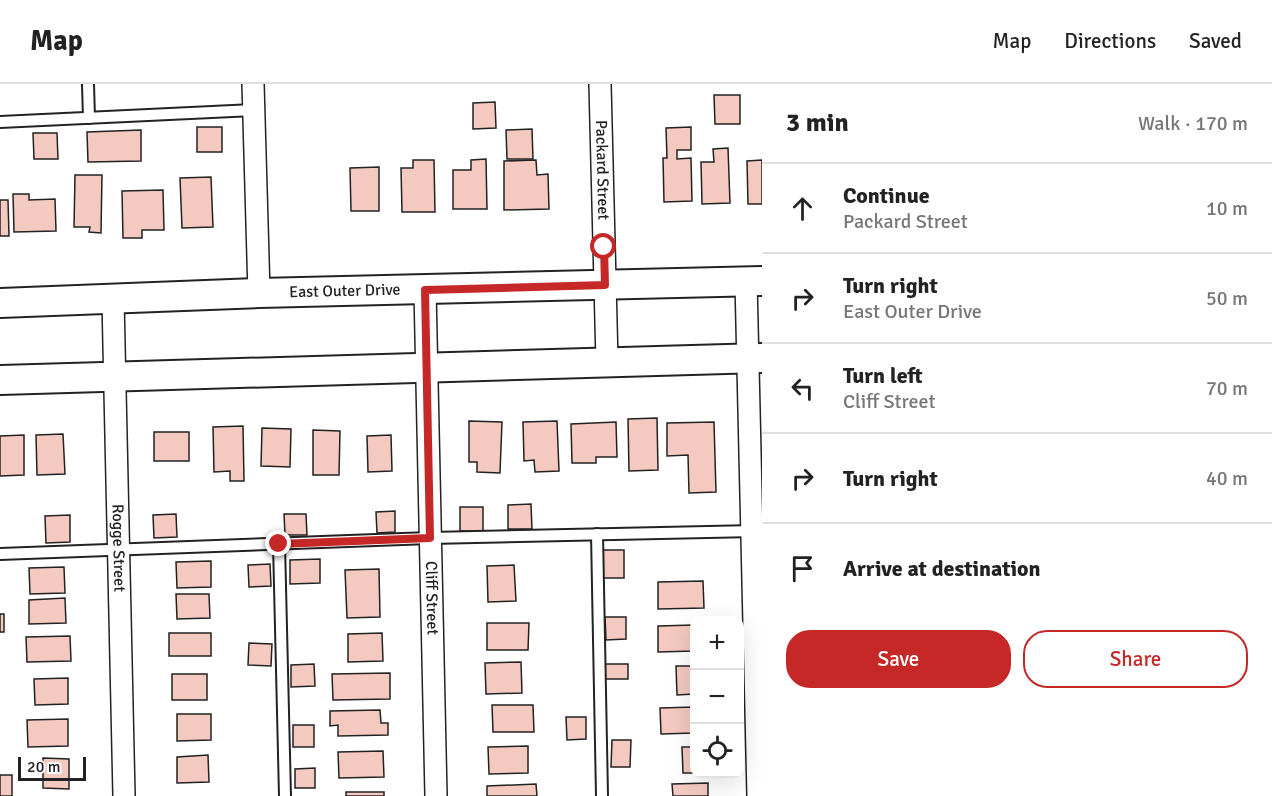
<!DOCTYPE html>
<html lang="en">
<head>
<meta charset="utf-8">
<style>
	body { margin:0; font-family:Signika,sans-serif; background:#f2f2f2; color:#222 }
	.controls { position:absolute; right:18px; bottom:18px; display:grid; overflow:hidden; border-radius:12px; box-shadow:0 6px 24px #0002 }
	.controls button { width:54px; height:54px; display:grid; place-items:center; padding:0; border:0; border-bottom:2px solid #e0e0e0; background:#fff; color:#222; font:30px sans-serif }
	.scale { position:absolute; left:18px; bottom:15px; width:68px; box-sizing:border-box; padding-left:6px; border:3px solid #222; border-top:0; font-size:16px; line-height:21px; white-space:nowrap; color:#222; -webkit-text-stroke:4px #fff; paint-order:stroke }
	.stop { position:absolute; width:18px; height:18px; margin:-14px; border:4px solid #c62828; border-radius:50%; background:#fff }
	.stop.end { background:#c62828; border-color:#fff; box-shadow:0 2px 6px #0008 }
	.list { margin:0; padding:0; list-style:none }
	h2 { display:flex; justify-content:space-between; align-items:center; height:78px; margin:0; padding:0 24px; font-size:26px }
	h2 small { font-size:20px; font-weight:400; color:#767676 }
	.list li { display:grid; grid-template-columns:39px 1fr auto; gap:18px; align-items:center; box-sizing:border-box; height:90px; padding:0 24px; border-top:2px solid #e0e0e0 }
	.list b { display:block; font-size:22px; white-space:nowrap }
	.list p { margin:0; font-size:20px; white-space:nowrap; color:#767676 }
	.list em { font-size:20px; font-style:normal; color:#767676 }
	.actions { display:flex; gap:12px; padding:18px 24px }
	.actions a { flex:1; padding:14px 0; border:2px solid #c62828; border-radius:24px; text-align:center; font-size:21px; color:#c62828 }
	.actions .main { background:#c62828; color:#fff }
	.icon { flex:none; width:33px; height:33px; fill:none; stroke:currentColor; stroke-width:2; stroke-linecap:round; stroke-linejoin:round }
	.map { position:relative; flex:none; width:762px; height:712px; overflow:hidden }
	header { display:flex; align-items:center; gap:36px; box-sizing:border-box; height:84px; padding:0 30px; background:#fff; border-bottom:2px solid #e0e0e0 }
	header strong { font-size:28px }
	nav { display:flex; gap:33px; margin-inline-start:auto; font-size:21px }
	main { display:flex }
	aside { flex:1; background:#fff }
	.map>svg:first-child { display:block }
</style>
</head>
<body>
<header>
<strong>Map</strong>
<nav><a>Map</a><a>Directions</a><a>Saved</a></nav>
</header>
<main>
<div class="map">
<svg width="762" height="712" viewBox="0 0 762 712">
	<rect width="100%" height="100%" fill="#fff"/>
	<g fill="#f3c9c0" stroke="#222" stroke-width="1.5">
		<path d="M714 11H740V40H715Z"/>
		<path d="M495 18 496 44 473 45V19Z"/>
		<rect x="197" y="43" width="25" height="25"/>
		<path d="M691 43V66H677V75L691 74 692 117 664 118 663 74H667L666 44Z"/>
		<path d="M532 45 533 75H507L506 46Z"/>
		<path d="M141 46V77L88 78 87 48Z"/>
		<path d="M33 49H57L58 75H34Z"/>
		<path d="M728 64 730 119 702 120 701 78H714L713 65Z"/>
		<path d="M486 75 487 125H453V86H471V76Z"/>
		<path d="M413 76H434L435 128H402L401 84H413Z"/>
		<path d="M536 76 537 91 548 90 549 125 504 126V77Z"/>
		<path d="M762 76V120H748L747 77Z"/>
		<path d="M379 83V127H351L350 84Z"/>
		<path d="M75 91H102L101 149 89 148 90 143H74Z"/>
		<path d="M211 93 213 143 182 144 180 94Z"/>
		<path d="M163 106 164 146H142V154H123L122 107Z"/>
		<path d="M13 110H29V116L55 115 56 147 14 148Z"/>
		<path d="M0 116H8L9 152H0Z"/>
		<path d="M657 334 658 386 629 387 628 335Z"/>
		<path d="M469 337 502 338 500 389 477 388V378H469Z"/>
		<path d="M557 337 559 387 535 388 534 376 524 377 523 338Z"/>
		<path d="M616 338 617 373H596V379H572L571 340Z"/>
		<path d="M714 338 716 408 689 409 688 371 667 372V339Z"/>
		<path d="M243 342 244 397H230V387L214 388 213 343Z"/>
		<path d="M262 344 291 345 290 383 261 382Z"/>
		<path d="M313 346 340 347 339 391H313Z"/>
		<rect x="154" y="348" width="35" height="29"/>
		<path d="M63 350 65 390 37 391 36 351Z"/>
		<path d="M24 351V391L0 392V352Z"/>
		<path d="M391 351 392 387 368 388 367 352Z"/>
		<path d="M531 420 532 445H508V421Z"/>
		<rect x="460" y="423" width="23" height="24"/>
		<path d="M395 427V448L377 449 376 428Z"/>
		<path d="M176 430 177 453 154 454 153 431Z"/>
		<path d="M284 430H306L307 451H285Z"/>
		<path d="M70 431V458L46 459 45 432Z"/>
		<rect x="602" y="466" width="22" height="28"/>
		<path d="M320 475V499L290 500V476Z"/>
		<path d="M211 477V503L177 504 176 478Z"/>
		<path d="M270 480 271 502 249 503 248 481Z"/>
		<path d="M514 481 516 517 488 518 487 482Z"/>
		<path d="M64 483 65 509 30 510 29 484Z"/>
		<path d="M379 485 380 533 347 534 345 486Z"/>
		<path d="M703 497 704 524 658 525V498Z"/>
		<path d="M176 510H209L210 534 177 535Z"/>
		<path d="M65 514 66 539 29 540V516Z"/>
		<rect x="0" y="530" width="4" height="18"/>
		<path d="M605 533H626V555L606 556Z"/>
		<path d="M487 539H529L528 566H487Z"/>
		<path d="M694 541V567L658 568V542Z"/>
		<rect x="169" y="549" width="42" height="23"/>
		<path d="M382 549 383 577 348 578V550Z"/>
		<path d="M70 552 71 577 27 578 26 553Z"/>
		<path d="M249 559 272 560 271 582 248 581Z"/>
		<path d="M521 578 522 609 486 610 485 579Z"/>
		<path d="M314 580 315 602 291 603V581Z"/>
		<path d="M604 580H628V595H605Z"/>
		<path d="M676 582H694V610L677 611Z"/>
		<path d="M390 589V615L333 616 332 590Z"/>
		<rect x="172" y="590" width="35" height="26"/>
		<path d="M68 594V620L35 621 34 595Z"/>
		<path d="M492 621H533L534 648H493Z"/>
		<path d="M694 623V649L661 650 660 624Z"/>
		<path d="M380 626 381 639H388V651L338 652V641L330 642V627Z"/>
		<path d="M177 630H211V656L177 657Z"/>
		<path d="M566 633H586V655L567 656Z"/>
		<path d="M68 635V662L28 663 27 636Z"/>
		<rect x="293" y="641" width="21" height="22"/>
		<path d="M612 656H631L630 683H611Z"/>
		<path d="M528 662V689L489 690 488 663Z"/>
		<path d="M682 663H694V689H683Z"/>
		<path d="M383 667 384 693 339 694 338 668Z"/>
		<path d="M208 671 209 698 177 699V673Z"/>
		<path d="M43 674 69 675V705L43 704Z"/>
		<path d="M315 684V704H295V685Z"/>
		<rect x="0" y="691" width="12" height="21"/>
		<path d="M708 699V712H673L672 700Z"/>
		<path d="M536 700 537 712H487V702Z"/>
		<rect x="346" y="708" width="38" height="4"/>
	</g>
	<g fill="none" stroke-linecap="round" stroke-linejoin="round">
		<g stroke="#222" stroke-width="14">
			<g id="service">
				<path d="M88 0 89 34"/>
				<path d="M0 38 254 26"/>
				<path d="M597 450 602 712"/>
				<path d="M279 460 285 712"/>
				<path d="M0 470 430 454 755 447"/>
			</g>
		</g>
		<g stroke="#222" stroke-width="24">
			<g id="minor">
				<path d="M253 0 259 209"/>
				<path id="s1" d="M600 0 607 278"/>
				<path d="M746 197 758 712"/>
				<path id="s2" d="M425 206 436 712"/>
				<path id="s3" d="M113 216 124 712"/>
			</g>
		</g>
		<g stroke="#222" stroke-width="32">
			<g id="secondary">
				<path id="s4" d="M0 219 259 209 762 197"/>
				<path d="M0 296 762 274"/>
			</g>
		</g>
		<use href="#service" stroke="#fff" stroke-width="10"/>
		<use href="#minor" stroke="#fff" stroke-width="21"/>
		<use href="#secondary" stroke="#fff" stroke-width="28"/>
	</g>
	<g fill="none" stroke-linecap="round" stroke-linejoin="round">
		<path stroke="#c62828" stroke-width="8" d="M279 460 430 454 425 206 605 201 604 163"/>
	</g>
	<g text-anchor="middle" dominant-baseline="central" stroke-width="4.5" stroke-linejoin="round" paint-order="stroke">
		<g font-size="16" fill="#222" stroke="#fff">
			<text stroke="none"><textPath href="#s1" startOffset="86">Packard Street</textPath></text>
			<text stroke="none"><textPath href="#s4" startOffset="345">East Outer Drive</textPath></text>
			<text stroke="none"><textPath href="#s3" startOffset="248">Rogge Street</textPath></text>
			<text stroke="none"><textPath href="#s2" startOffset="308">Cliff Street</textPath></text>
		</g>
	</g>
</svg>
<div class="controls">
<button>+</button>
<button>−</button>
<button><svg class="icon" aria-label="locate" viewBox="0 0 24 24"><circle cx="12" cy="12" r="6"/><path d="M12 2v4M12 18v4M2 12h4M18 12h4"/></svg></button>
</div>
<div class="scale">20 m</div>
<div class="stop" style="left:604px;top:163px"></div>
<div class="stop end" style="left:279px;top:460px"></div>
</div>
<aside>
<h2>3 min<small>Walk · 170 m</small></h2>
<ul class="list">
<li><svg class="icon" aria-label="ahead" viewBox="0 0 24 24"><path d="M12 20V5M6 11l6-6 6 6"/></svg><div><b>Continue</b><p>Packard Street</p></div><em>10 m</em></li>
<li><svg class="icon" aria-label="right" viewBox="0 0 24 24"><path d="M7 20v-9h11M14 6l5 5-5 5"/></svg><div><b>Turn right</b><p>East Outer Drive</p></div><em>50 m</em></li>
<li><svg class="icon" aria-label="left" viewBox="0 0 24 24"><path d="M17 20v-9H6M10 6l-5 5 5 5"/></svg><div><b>Turn left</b><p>Cliff Street</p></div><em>70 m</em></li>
<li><svg class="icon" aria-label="right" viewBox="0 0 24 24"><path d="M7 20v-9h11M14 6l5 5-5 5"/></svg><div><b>Turn right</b></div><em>40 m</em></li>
<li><svg class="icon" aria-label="arrive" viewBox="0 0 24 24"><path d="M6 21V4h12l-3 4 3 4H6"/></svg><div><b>Arrive at destination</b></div></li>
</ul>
<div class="actions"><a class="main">Save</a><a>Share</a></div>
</aside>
</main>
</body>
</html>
